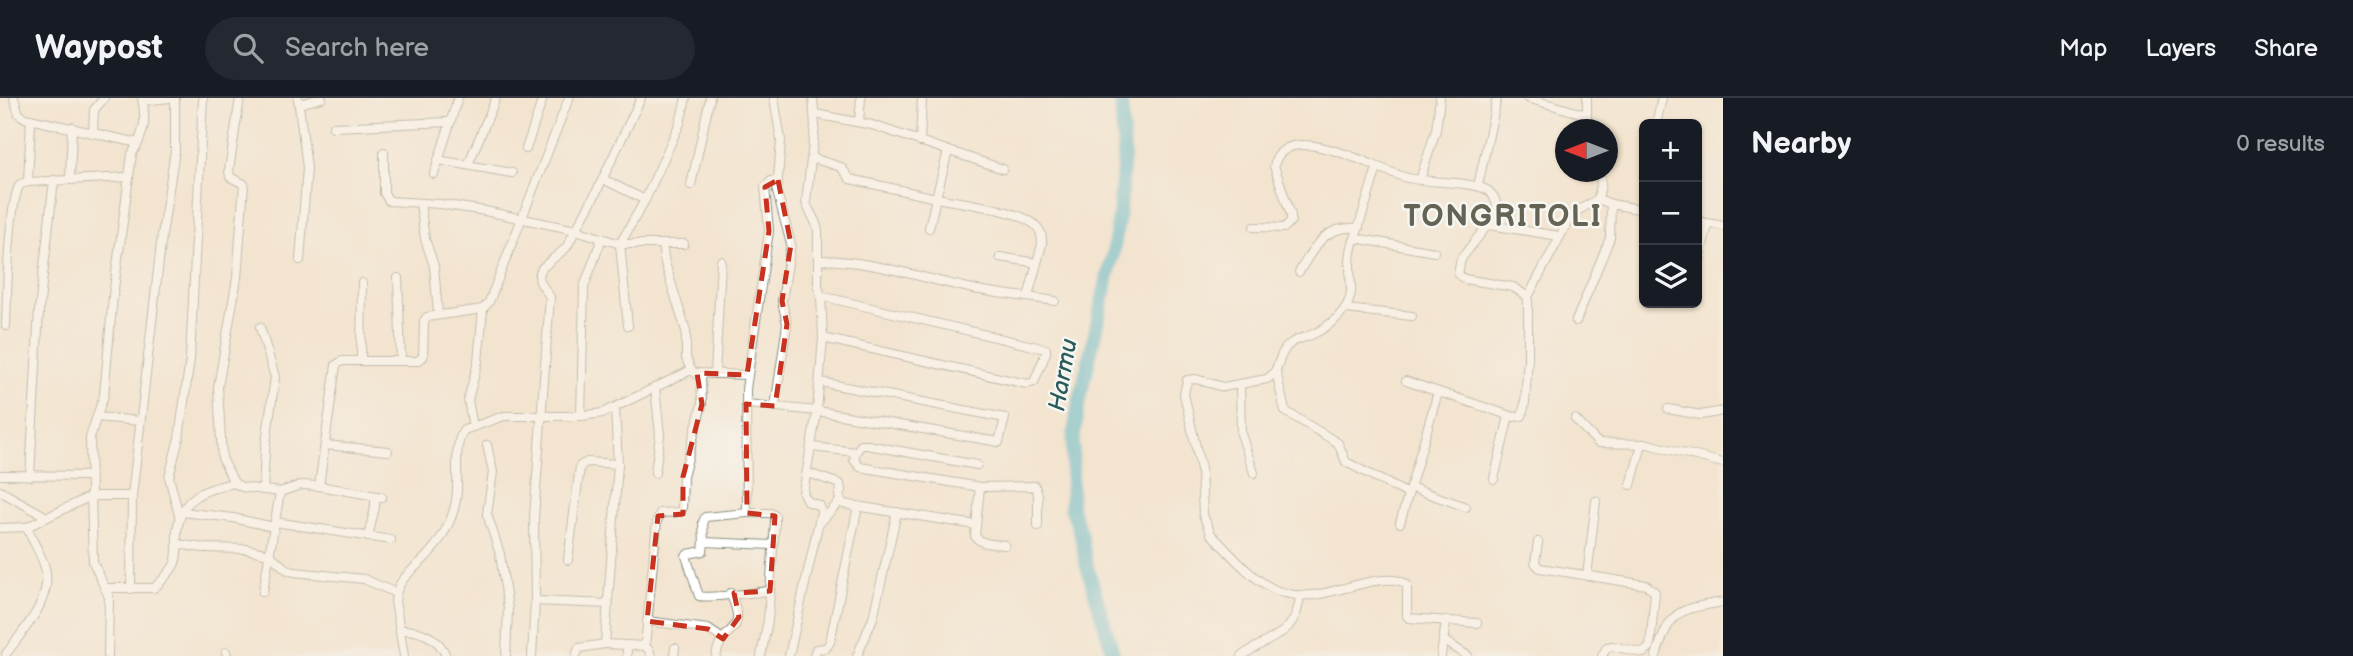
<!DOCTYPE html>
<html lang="en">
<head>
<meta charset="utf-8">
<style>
	body { margin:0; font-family:"Balsamiq Sans",sans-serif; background:#242831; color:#f1f3f6 }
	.controls { position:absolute; right:21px; top:21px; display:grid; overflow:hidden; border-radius:10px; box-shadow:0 2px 5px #0004 }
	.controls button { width:63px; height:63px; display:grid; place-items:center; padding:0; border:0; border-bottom:2px solid #363941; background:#171b24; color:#f1f3f6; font:35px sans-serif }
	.compass { position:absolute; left:1555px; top:21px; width:63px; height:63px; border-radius:50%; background:#171b24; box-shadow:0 2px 5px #0004; rotate:270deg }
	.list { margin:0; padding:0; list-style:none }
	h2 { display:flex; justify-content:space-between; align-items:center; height:91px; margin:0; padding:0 28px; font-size:30px }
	h2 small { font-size:23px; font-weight:400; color:#9ea1a6 }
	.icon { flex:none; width:38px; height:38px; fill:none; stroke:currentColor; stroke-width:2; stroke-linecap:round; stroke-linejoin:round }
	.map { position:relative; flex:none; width:1723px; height:558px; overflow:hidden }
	header { display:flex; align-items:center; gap:42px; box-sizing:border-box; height:98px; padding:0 35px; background:#171b24; border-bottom:2px solid #363941 }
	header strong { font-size:33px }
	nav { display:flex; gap:38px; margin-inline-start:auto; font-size:24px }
	.search { width:490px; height:63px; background:#242831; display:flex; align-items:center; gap:18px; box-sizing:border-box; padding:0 24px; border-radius:38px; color:#9ea1a6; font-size:26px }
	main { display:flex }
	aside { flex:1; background:#171b24 }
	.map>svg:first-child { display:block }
</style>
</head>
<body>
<header>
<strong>Waypost</strong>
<div class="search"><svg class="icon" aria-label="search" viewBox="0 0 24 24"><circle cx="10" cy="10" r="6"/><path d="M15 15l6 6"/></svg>Search here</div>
<nav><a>Map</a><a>Layers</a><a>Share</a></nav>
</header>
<main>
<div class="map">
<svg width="1723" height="558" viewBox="0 0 1723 558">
	<rect width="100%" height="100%" fill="#f6f6f2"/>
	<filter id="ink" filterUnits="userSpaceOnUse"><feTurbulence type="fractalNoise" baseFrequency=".0143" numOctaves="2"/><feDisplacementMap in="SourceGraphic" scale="14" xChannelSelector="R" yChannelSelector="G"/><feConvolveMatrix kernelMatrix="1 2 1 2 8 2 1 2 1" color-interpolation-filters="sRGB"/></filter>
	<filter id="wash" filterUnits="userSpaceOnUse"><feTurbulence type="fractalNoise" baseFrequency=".00686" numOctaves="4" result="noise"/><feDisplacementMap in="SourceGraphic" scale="28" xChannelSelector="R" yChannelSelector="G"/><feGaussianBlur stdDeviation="1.57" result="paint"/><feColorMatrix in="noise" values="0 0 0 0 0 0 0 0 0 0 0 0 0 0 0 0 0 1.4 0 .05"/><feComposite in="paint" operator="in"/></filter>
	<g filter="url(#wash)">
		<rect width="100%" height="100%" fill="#f3e4cf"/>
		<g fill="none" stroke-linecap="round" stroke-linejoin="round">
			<path stroke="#4db5cb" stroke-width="14" d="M1114 558 1086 465 1081 437 1071 409 1073 344 1078 310 1113 156 1119 118 1124 58 1121 0"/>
		</g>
	</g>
	<g filter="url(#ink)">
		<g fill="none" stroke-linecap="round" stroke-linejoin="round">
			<g stroke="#899082" stroke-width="10">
				<g id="street">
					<path d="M14 0 19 16 25 20 138 45"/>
					<path d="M240 0 229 72 230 79 244 86 237 180 218 289 222 360 234 385 242 389 280 394 301 387 319 388 382 399"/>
					<path d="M298 0 307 70 300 162"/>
					<path d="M774 0 781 42 777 94 791 146 782 203 787 226 775 308"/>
					<path d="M813 0 815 28 806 104C809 115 817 123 818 133V188L821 198 823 240 817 313 999 344 1005 320 820 284"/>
					<path d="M1527 0 1587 17"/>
					<path d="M1587 0V32"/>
					<path d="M143 3 169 0"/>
					<path d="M299 6 322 0"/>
					<path d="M815 16 872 27 1003 71"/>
					<path d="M1657 22 1662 0"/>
					<path d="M859 24 861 0"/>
					<path d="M333 29 449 24"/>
					<path d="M93 34 94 12 104 0"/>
					<path d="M920 44 922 0"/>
					<path d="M526 51 543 0"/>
					<path d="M384 54V95L389 103 440 106 485 113 576 132 620 146H684"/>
					<path d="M812 60 841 69 850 81 936 100 948 53"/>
					<path d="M438 62 512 75"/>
					<path d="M468 67 496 0"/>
					<path d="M1377 70 1355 140 1434 154"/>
					<path d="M434 76 458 0"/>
					<path d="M70 81 72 29"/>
					<path d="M603 81 645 102"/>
					<path d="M1420 82 1436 32 1440 0"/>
					<path d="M28 84 31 21"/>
					<path d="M691 87 710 0"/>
					<path d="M1478 88 1497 0"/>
					<path d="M420 105 425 141 434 168 438 216"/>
					<path d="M1611 106 1644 112"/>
					<path d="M1697 123 1723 128"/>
					<path d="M1489 127 1559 138"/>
					<path d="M1254 129 1284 130 1291 123V117L1274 68C1285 17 1380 74 1408 80 1429 85 1471 83 1487 92 1496 98 1497 106 1497 115L1461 161 1458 176 1464 181 1513 189 1528 199"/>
					<path d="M929 130 936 100C960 105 1023 111 1038 130 1042 135 1042 140 1042 146L1028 199"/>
					<path d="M1355 140C1348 157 1350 171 1351 189 1353 211 1329 229 1311 237 1304 240 1296 241 1290 246 1277 255 1281 273 1267 281L1223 289 1196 281 1187 282 1184 296 1201 371 1203 417 1211 436C1231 456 1254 485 1281 494 1291 497 1303 498 1313 497 1334 496 1392 471 1407 487V518L1409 520 1477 525"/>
					<path d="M1000 159 1037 165"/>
					<path d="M818 162C867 162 912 177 960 188 991 196 1024 198 1055 203"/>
					<path d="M1299 174C1315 148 1324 127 1359 130"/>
					<path d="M1697 174 1708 126"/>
					<path d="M398 180 401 263"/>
					<path d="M821 198 1046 251V255L1034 284 1027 286 823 240"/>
					<path d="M1346 211 1412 218"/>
					<path d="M1576 223 1610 140 1611 106 1598 101 1601 86 1599 74"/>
					<path d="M6 228C7 201 8 106 20 86L28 84 129 79"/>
					<path d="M628 228 620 146 645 102 680 25 686 0"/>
					<path d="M260 229 275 279 265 353 263 392"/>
					<path d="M361 263 362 185"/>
					<path d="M1276 273 1285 313 1338 345 1346 364 1408 396"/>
					<path d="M697 275 747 277"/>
					<path d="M715 276 721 163"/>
					<path d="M1406 283 1514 319 1522 318 1525 305 1528 260V199L1572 116 1598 101"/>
					<path d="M1240 286 1241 336 1254 375"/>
					<path d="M655 290 660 337 655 375"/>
					<path d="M746 306 817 313 803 395 807 403 820 408 821 414 789 558"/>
					<path d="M1668 311 1701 317 1723 313"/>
					<path d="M581 318 584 189 602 140"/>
					<path d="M97 319 140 323"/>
					<path d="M1575 321 1598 345 1648 346 1723 365"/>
					<path d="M473 329 468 302 478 264 483 211"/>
					<path d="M325 347 388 353"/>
					<path d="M487 347 493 374 487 416 500 456 508 511 506 558"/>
					<path d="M812 349 856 354 854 362 860 369 980 389 1035 388 1038 397V428"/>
					<path d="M856 354 861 347H867L977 367"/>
					<path d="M808 375 840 386 841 392 839 398 843 406 976 427"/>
					<path d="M0 377 90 378"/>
					<path d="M30 378 39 212 54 82"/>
					<path d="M1494 381 1509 318"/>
					<path d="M1631 387 1642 346"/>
					<path d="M319 388 336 267 342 263H417L423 259 424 223 427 219 483 211 489 204 569 0"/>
					<path d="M980 389 975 438C981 447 995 446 1005 447"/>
					<path d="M1410 389 1466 409"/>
					<path d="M0 393 47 419"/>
					<path d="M183 414 233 420 274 429"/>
					<path d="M747 415 705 419 703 424 704 444 773 447"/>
					<path d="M180 421 169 379 179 340 190 261 203 0"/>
					<path d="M275 424 391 442"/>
					<path d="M1400 425 1438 294"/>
					<path d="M819 426 840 403"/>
					<path d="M0 430 27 429 91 398 90 339 104 297 113 198 132 56C144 36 147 24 142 0"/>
					<path d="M368 439 375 409V398"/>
					<path d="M704 444 703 453 688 456 686 458 699 498C707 501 756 494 770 493"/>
					<path d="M1538 444 1535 465 1540 470 1646 487 1655 494 1650 549 1643 555 1613 548 1607 549 1602 558"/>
					<path d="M177 446 204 450 246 451 269 456 286 471 294 474 364 481 396 495"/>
					<path d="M568 462 580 368 587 364 618 366"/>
					<path d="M1587 478 1596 403"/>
					<path d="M105 490H154C161 483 171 475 175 465 179 455 176 443 177 433 181 398 205 391 234 385"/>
					<path d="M131 491 132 398 162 137 175 52V0"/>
					<path d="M263 494 280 394"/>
					<path d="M535 503 609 506"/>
					<path d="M647 523 708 531 723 541"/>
					<path d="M400 532C419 531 439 539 446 558"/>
					<path d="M1443 542 1468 558"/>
					<path d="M605 546 627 547V558"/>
					<path d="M627 547 645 548 657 423 660 415 680 414 682 411 683 379 702 306 701 279 691 272 686 260V233L665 165 662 147"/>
					<path d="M645 548 649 552 651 558"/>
					<path d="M226 554 227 558"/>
					<path d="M6 556C23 532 50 506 46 474 44 459 32 444 27 429"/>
					<path d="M108 558 109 499 93 464 91 398H132"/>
					<path d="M404 558 395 503C397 481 411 474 425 460 440 445 453 422 456 402 460 384 452 347 464 332L504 318H581L603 315 691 272"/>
					<path d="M532 558 535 503 534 419 550 199 540 184 539 177 542 170 566 150 595 97 641 0"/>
					<path d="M576 558 579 550 605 546 618 366 615 311"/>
					<path d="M674 558 675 550"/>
					<path d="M716 558C723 523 750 539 730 495"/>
					<path d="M761 558 768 522 775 424V418L771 415H747L746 291 769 133 765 89 771 83 778 82"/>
					<path d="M814 558 816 551 826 550 830 544 858 408"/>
					<path d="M857 558 873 520 897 414"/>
					<path d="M1242 558C1270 537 1297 539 1300 497"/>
					<path d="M1441 558 1446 524"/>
					<path d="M1656 558C1671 511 1677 512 1723 504"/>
				</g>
			</g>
			<use href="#street" stroke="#fff" stroke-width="8"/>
		</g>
	</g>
	<path d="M0 0H1723V558H0ZM778 82 791 146 782 203 787 226 775 308 746 306 747 415 775 418 770 493 734 495 739 519 723 541 708 531 647 523 658 418 683 416V379L702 306 697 275 747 277 769 133 765 89Z" fill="#f3e4cf" fill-opacity=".55" fill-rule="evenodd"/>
	<path fill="none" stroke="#c8321e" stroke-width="5" stroke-dasharray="14 9" stroke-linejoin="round" d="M778 82 791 146 782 203 787 226 775 308 746 306 747 415 775 418 770 493 734 495 739 519 723 541 708 531 647 523 658 418 683 416V379L702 306 697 275 747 277 769 133 765 89Z"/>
	<g text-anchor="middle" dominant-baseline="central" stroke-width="5" stroke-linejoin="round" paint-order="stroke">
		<g font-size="24" font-style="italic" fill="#2a5b5a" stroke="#f6f6f2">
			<text transform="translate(1063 277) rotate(-80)">Harmu</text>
		</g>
		<g font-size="30" font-weight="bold" letter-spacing="2" fill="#646354" stroke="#f6f6f2">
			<text x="1503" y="119">TONGRITOLI</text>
		</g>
	</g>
</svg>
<div class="controls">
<button>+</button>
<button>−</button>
<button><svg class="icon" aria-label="layers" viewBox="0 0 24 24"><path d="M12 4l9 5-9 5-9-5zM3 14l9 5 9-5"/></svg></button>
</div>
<svg class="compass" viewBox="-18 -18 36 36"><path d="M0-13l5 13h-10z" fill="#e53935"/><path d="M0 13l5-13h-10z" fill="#9ea1a6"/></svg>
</div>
<aside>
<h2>Nearby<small>0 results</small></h2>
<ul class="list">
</ul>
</aside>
</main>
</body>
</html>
